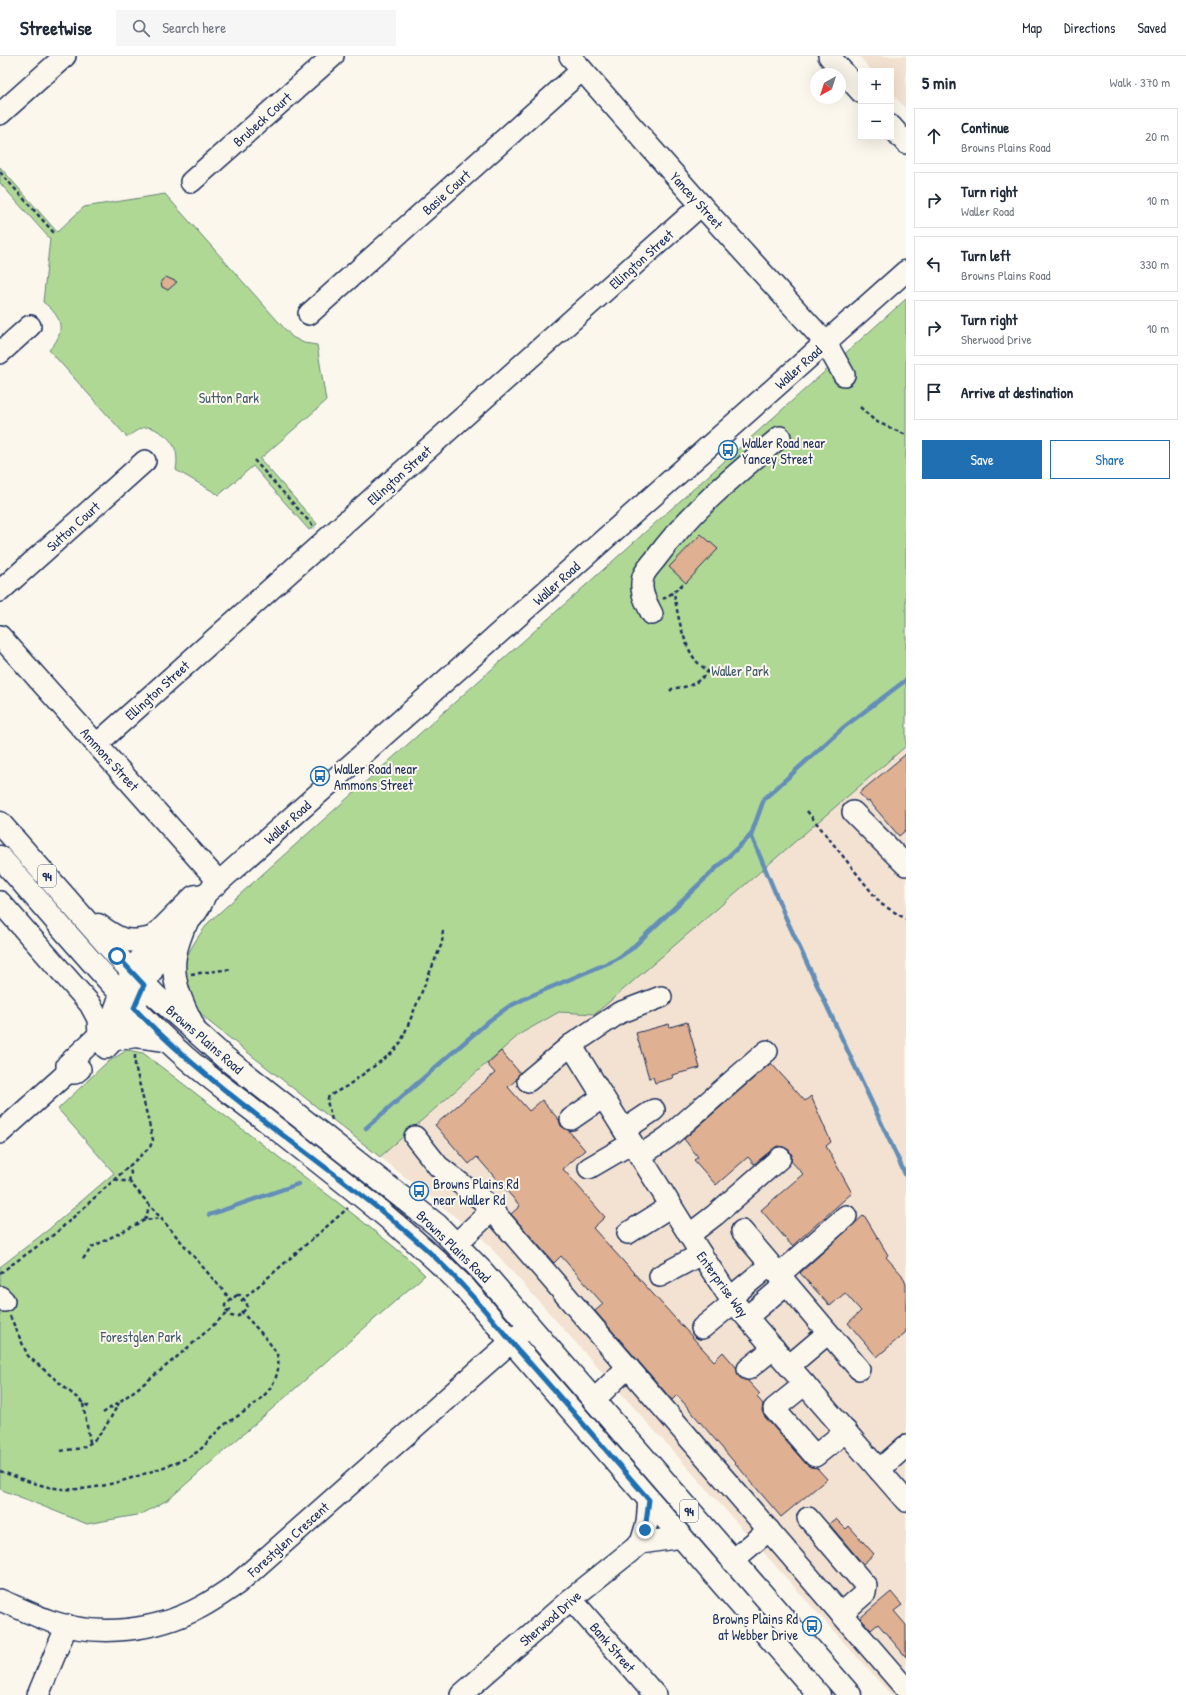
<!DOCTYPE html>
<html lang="en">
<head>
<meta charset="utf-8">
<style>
	body { margin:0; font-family:"Patrick Hand",sans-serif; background:#f6f6f7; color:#1f2937 }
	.controls { position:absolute; right:12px; top:12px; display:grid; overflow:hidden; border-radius:0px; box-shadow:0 4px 16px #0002 }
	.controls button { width:36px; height:36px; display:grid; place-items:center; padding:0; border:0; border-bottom:1px solid #e0e1e3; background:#fff; color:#1f2937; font:20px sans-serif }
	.compass { position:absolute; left:810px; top:12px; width:36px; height:36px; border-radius:50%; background:#fff; box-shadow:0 4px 16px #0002; rotate:219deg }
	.stop { position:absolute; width:12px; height:12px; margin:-9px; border:3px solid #1f6fb2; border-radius:50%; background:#fff }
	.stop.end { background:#1f6fb2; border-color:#fff; box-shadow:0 1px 4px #0008 }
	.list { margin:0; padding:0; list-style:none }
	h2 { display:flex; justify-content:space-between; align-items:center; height:52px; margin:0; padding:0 16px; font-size:17px }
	h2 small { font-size:13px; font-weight:400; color:#747a83 }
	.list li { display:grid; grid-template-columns:26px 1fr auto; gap:12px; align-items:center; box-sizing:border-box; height:56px; margin:0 8px 8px; padding:0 8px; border:1px solid #e0e1e3; border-radius:0px }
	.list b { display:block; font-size:15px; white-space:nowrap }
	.list p { margin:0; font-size:13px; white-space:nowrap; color:#747a83 }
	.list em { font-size:13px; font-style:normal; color:#747a83 }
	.actions { display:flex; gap:8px; padding:12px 16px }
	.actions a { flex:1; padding:9px 0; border:1px solid #1f6fb2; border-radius:0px; text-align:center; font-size:14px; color:#1f6fb2 }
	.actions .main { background:#1f6fb2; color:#fff }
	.icon { flex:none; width:22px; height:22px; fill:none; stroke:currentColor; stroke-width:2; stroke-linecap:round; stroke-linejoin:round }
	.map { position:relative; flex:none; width:906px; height:1639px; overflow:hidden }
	header { display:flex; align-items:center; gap:24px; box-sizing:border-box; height:56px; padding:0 20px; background:#fff; border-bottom:1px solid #e0e1e3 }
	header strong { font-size:19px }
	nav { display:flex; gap:22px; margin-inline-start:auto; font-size:14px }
	.search { width:280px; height:36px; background:#f6f6f7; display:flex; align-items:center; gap:10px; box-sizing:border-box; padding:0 14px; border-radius:0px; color:#747a83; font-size:15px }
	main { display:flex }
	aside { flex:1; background:#fff }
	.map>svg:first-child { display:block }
</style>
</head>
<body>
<header>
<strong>Streetwise</strong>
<div class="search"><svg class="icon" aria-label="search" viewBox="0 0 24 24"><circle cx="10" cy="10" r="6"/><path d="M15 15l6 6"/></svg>Search here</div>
<nav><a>Map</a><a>Directions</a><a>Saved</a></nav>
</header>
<main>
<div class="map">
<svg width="906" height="1639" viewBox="0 0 906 1639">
	<rect width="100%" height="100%" fill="#fbf7ec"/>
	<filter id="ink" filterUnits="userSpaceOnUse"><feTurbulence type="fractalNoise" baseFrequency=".025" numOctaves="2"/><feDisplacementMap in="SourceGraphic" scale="8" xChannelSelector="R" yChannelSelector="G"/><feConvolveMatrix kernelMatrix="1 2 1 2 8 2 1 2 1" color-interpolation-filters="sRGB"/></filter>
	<g filter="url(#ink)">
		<g fill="#f3e2d1">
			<path d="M859 0H906V53L891 36V15H872Z"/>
			<path d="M906 690V1639H891L483 1183 380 1101 520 978 559 956 595 957Z"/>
		</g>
		<g fill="#b0d895" stroke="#66847a">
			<path d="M0 111 57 176 84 151 165 138 292 281 304 287 317 289 326 345 260 403 317 468 309 474 253 410 219 439 176 414C179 397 175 384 158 375 155 373 151 371 147 371 139 372 133 377 127 381L49 294C67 276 62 260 43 246L50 183 0 127Z"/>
			<path d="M906 243V690L595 958 559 956 520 978 380 1101 208 965C201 957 191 948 186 939 174 912 194 886 209 866Z"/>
			<path d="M127 994 143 997 362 1165 404 1199 425 1219 169 1443 142 1458 87 1468 0 1433V1211L48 1174 114 1117 58 1053 105 1008Z"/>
		</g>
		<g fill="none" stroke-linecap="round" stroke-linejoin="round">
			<g stroke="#648eb8" stroke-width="4.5">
				<path d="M906 624 844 671 764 743 751 779 785 860 906 1120"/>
				<path d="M366 1072 490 964 508 951 528 941 615 904 630 894 751 779"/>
				<path d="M209 1159 298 1128"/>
			</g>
		</g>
		<g fill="#dfb091" stroke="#1b2f5e">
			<path d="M166 221 177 226 168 234 162 231 161 225Z"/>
			<path d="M701 478 718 493 686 527 669 511Z"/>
			<path d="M906 698V774L899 780 869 745 867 746 859 737Z"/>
			<path d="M687 966 700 1012 672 1019 673 1022 655 1027 653 1021 649 1022 636 977 669 968 670 971Z"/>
			<path d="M501 995 520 1017 516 1024 508 1031 529 1055 542 1044 559 1064 561 1070 568 1074 585 1094 563 1113 605 1161 593 1172 714 1305 723 1296 736 1311 739 1321 748 1325 760 1338 757 1341 763 1348 762 1355 765 1361 806 1408 811 1411 817 1412 827 1423 781 1461 677 1339 672 1344 595 1255 603 1248 561 1200 554 1207 511 1158 520 1150 477 1101 469 1108 435 1069 495 1017 487 1008Z"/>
			<path d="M771 1007 805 1045 811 1040 831 1086 826 1090 852 1137 792 1190 761 1154 803 1118 791 1105 792 1099 789 1094 783 1091 777 1090 754 1108 748 1101 716 1129 694 1104 698 1101 684 1083Z"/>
			<path d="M864 1159 888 1199 886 1201 902 1219 906 1228V1276L877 1301 848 1267 861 1255 845 1237 830 1250 800 1217Z"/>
			<path d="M836 1463 846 1473 849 1470 874 1498 863 1508 829 1468Z"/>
			<path d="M891 1536 902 1549 894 1555 906 1569V1601L878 1568 871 1574 860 1562Z"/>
		</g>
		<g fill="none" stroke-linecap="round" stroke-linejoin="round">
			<g stroke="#1b2f5e" stroke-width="24">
				<g id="minor">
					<path d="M570 0 701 149 826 287 844 319"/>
					<path d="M829 0 861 36"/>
					<path d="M0 58 65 0"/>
					<path d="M891 70 906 87"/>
					<path d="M191 126 333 0"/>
					<path d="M309 258 582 14"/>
					<path d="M0 297 30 270"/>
					<path d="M0 535 145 405"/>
					<path d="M652 558C646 546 639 535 643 521 645 514 653 507 657 501 691 455 737 417 780 381"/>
					<path d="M0 580 219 826"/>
					<path d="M97 688 701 149"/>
					<path d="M853 756 906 809"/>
					<path d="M0 846 90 948 98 963 99 979"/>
					<path d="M571 989 701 1198 730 1242 906 1445"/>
					<path d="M106 992C128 970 131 957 144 930 152 914 163 897 174 883 185 868 200 857 205 838"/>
					<path d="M67 1017V1009L99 979 113 959 121 937 152 882 194 840 205 838 219 826 906 215"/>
					<path d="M528 1025 571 989 619 957 661 941"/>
					<path d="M571 1063 603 1041"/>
					<path d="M624 1074 654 1054"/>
					<path d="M0 1077 67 1017H75L80 1013"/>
					<path d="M415 1081 438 1110 486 1147 906 1633"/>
					<path d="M640 1100 668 1081 767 995"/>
					<path d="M589 1112 632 1087"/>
					<path d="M742 1175 859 1313"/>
					<path d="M628 1177 671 1150"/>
					<path d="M689 1179 715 1159 780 1102"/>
					<path d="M456 1188 492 1154"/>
					<path d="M779 1219 846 1160"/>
					<path d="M660 1220 701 1198"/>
					<path d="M0 1241 4 1245"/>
					<path d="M730 1242 770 1209"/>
					<path d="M747 1261 786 1228"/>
					<path d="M702 1272 734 1246"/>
					<path d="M789 1310 828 1277"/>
					<path d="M748 1313 774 1292"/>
					<path d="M805 1328 774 1353 815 1400 846 1375"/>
					<path d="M595 1343 628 1311"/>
					<path d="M879 1414 906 1390"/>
					<path d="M808 1462 866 1530 865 1537 841 1558"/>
					<path d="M641 1487 647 1467 649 1443"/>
					<path d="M732 1505 769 1474"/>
					<path d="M571 1543 655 1639"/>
					<path d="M0 1544C17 1551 33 1559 50 1565 99 1582 156 1575 201 1551 214 1544 225 1536 237 1528L529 1270"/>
					<path d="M38 1639 67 1569"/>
					<path d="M461 1639 571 1543 641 1487 682 1481"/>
				</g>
			</g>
			<g stroke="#1b2f5e" stroke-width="25">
				<g id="major">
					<path d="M0 767 117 900 156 940 224 1001 437 1169 482 1215 850 1639"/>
					<path d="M0 801C60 868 117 940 184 1000 209 1022 237 1042 264 1063 332 1117 402 1169 464 1231L819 1639"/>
					<path d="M98 869C119 884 125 888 152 882"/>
					<path d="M183 873C180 881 176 891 175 900 171 924 182 948 193 969"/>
					<path d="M115 983 136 980 166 984"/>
				</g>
			</g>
			<g stroke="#1b2f5e" stroke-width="2.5" stroke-dasharray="4 3" stroke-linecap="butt">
				<path d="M0 116 55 178"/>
				<path d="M860 351 875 365 906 379"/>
				<path d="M254 404 315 472"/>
				<path d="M663 543 674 536 685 526"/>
				<path d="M670 635 673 632C688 632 699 627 708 615 704 612 699 608 696 605 683 588 677 557 674 536"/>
				<path d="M807 755 881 848 906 863"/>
				<path d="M191 918 232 913"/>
				<path d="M332 1064 327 1045 329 1040 347 1030 392 997 401 986 442 887 443 873"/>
				<path d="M115 1123 121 1125H129L131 1117 129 1110"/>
				<path d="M129 1125 232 1245"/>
				<path d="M145 1164 150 1148"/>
				<path d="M83 1203 92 1191 145 1164 163 1162"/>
				<path d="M0 1217 56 1177 150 1091 153 1084 135 1009V997"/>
				<path d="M237 1239H240L247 1247V1252L237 1261 231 1260 225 1253V1249Z"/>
				<path d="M241 1245 348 1152"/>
				<path d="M10 1260 28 1300 83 1347 90 1351"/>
				<path d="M83 1348 90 1386"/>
				<path d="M103 1357C148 1327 191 1290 231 1253"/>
				<path d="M61 1395C68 1393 77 1394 83 1391 101 1384 110 1362 119 1347"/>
				<path d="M0 1415C19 1422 43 1432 64 1433 98 1435 132 1422 164 1411 175 1407 187 1403 197 1396 208 1388 215 1375 227 1367 250 1352 282 1334 278 1302 276 1290 249 1265 241 1255"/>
			</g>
			<use href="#minor" stroke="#fbf7ec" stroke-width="21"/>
			<use href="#major" stroke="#fbf7ec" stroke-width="22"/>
		</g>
	</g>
	<g fill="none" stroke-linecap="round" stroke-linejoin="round" filter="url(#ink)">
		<path stroke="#1f6fb2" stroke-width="5" d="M117 900 144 929 134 952C221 1043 331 1108 425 1192 459 1223 489 1259 519 1295 563 1344 606 1394 649 1444L645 1474"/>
	</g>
	<defs>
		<g id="bus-ring" transform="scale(1)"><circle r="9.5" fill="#fbf7ec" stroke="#1f6fb2" stroke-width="1.5"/><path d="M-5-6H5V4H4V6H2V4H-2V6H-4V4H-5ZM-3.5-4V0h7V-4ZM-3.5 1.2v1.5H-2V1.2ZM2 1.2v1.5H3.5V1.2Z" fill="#1f6fb2"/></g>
	</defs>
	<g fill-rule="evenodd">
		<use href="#bus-ring" x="728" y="394"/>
		<use href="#bus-ring" x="320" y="720"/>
		<use href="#bus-ring" x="419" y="1135"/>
		<use href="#bus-ring" x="812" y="1570"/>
	</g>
	<g text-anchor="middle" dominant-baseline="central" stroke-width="4" stroke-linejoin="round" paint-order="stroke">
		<g fill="#fbf7ec" stroke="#5e6b89" stroke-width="1">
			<rect x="38" y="809" width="18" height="22" rx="3"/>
			<rect x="680" y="1444" width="18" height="22" rx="3"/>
		</g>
		<g font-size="13" font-weight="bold" fill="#1b2f5e">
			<text x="47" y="820">94</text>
			<text x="689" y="1455">94</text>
		</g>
		<g font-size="14" fill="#1b2f5e" stroke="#fbf7ec">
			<text transform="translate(262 63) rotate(-42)">Brubeck Court</text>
			<text transform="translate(446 136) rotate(-42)">Basie Court</text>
			<text transform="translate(697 144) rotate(48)">Yancey Street</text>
			<text transform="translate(641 203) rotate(-42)">Ellington Street</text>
			<text transform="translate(798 311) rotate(-42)">Waller Road</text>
			<text transform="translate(399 419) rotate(-42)">Ellington Street</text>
			<text transform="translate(73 470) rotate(-42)">Sutton Court</text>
			<text transform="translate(556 527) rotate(-42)">Waller Road</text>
			<text transform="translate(157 634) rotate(-42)">Ellington Street</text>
			<text transform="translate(110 703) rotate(48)">Ammons Street</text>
			<text transform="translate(287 766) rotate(-42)">Waller Road</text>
			<text transform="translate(205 983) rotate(41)">Browns Plains Road</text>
			<text transform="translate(454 1190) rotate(44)">Browns Plains Road</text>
			<text transform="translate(723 1228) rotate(54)">Enterprise Way</text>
			<text transform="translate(288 1483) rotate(-42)">Forestglen Crescent</text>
			<text transform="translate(550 1562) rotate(-41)">Sherwood Drive</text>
			<text transform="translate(613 1591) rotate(49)">Bank Street</text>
		</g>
		<g font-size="14" fill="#40596c" stroke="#fbf7ec">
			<text x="229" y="341">Sutton Park</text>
			<text x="740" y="614">Waller Park</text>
			<text x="141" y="1280">Forestglen Park</text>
		</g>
		<g font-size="14" fill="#1b2f5e" stroke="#fbf7ec" text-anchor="start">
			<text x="742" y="386">Waller Road near<tspan x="742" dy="16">Yancey Street</tspan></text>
			<text x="334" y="712">Waller Road near<tspan x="334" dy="16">Ammons Street</tspan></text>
			<text x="433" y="1127">Browns Plains Rd<tspan x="433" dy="16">near Waller Rd</tspan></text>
			<text x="798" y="1562" text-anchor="end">Browns Plains Rd<tspan x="798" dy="16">at Webber Drive</tspan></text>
		</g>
	</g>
</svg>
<div class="controls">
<button>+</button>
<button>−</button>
</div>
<svg class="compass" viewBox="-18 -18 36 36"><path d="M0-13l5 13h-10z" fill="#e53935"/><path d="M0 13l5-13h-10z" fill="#747a83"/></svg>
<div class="stop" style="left:117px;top:900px"></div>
<div class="stop end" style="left:645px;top:1474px"></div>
</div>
<aside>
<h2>5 min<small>Walk · 370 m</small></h2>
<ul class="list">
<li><svg class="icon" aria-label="ahead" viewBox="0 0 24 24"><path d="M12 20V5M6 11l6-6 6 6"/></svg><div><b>Continue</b><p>Browns Plains Road</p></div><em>20 m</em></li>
<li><svg class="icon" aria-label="right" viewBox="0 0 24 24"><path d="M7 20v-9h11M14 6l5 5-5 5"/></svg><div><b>Turn right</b><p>Waller Road</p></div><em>10 m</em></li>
<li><svg class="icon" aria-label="left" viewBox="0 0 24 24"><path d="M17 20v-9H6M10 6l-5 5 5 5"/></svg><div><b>Turn left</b><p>Browns Plains Road</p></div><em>330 m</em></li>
<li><svg class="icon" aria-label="right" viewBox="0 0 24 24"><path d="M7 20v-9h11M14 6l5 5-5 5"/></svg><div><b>Turn right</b><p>Sherwood Drive</p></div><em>10 m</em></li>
<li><svg class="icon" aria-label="arrive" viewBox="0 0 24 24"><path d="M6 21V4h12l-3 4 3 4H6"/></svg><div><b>Arrive at destination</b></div></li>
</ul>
<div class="actions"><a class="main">Save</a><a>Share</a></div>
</aside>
</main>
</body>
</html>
